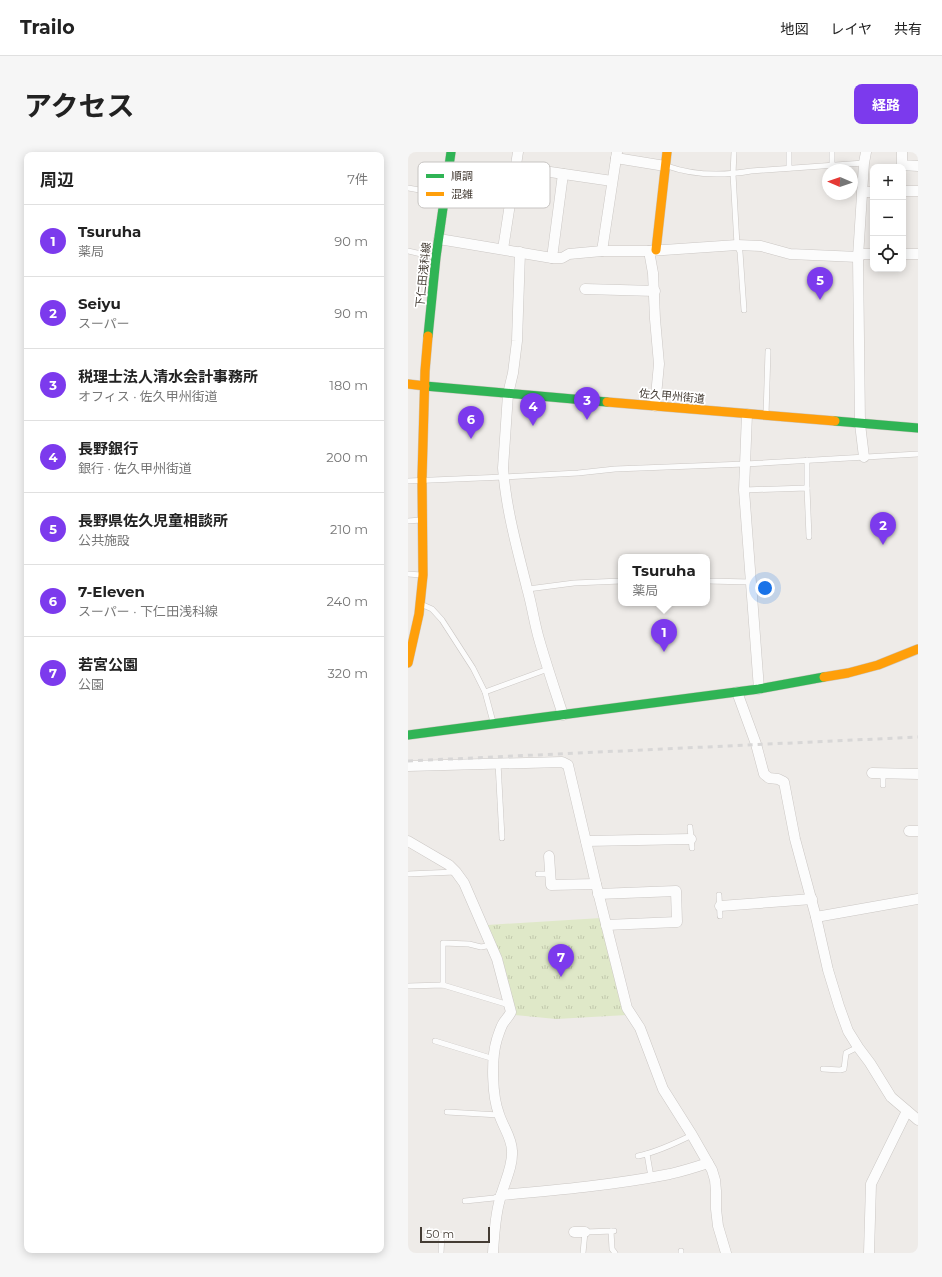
<!DOCTYPE html>
<html lang="ja">
<head>
<meta charset="utf-8">
<style>
	body { margin:0; font-family:Montserrat,"Noto Sans JP",sans-serif; background:#f6f6f6; color:#222 }
	.controls { position:absolute; right:12px; top:12px; display:grid; overflow:hidden; border-radius:8px; box-shadow:0 2px 10px #0003 }
	.controls button { width:36px; height:36px; display:grid; place-items:center; padding:0; border:0; border-bottom:1px solid #e0e0e0; background:#fff; color:#222; font:20px sans-serif }
	.compass { position:absolute; left:414px; top:12px; width:36px; height:36px; border-radius:50%; background:#fff; box-shadow:0 2px 10px #0003; rotate:272deg }
	.scale { position:absolute; left:12px; bottom:10px; width:70px; box-sizing:border-box; padding-left:4px; border:2px solid #443c34; border-top:0; font-size:11px; line-height:14px; white-space:nowrap; color:#443c34; -webkit-text-stroke:3px #fff; paint-order:stroke }
	.you { position:absolute; left:357px; top:436px; width:14px; height:14px; margin:-10px; border:3px solid #fff; border-radius:50%; background:#1a73e8; box-shadow:0 0 0 6px #1a73e833 }
	.badge { display:grid; place-items:center; width:26px; height:26px; border-radius:50%; background:#7c3aed; color:#fff; font-size:13px; font-weight:700 }
	.pin { position:absolute; translate:-50% -33px; filter:drop-shadow(0 1px 2px #0008) }
	.pin::after { content:''; position:absolute; top:21px; width:14px; height:12px; background:inherit; clip-path:polygon(0 0,100% 0,50% 100%) }
	.popup { position:absolute; left:210px; top:402px; width:92px; height:52px; box-sizing:border-box; display:grid; place-content:center; border-radius:8px; background:#fff; filter:drop-shadow(0 1px 3px #0005); font-size:13px; white-space:nowrap; color:#767676 }
	.popup b { font-size:15px; color:#222 }
	.popup::after { content:''; position:absolute; left:50%; top:100%; margin-left:-8px; border:8px solid transparent; border-top-color:#fff }
	.list { margin:0; padding:0; list-style:none }
	h2 { display:flex; justify-content:space-between; align-items:center; height:52px; margin:0; padding:0 16px; font-size:17px }
	h2 small { font-size:13px; font-weight:400; color:#767676 }
	.list li { display:grid; grid-template-columns:26px 1fr auto; gap:12px; align-items:center; box-sizing:border-box; height:72px; padding:0 16px; border-top:1px solid #e0e0e0 }
	.list b { display:block; font-size:15px; white-space:nowrap }
	.list p { margin:0; font-size:13px; white-space:nowrap; color:#767676 }
	.list em { font-size:13px; font-style:normal; color:#767676 }
	.icon { flex:none; width:22px; height:22px; fill:none; stroke:currentColor; stroke-width:2; stroke-linecap:round; stroke-linejoin:round }
	.map { position:relative; flex:none; width:510px; height:1101px; overflow:hidden; border-radius:8px }
	header { display:flex; align-items:center; gap:24px; box-sizing:border-box; height:56px; padding:0 20px; background:#fff; border-bottom:1px solid #e0e0e0 }
	header strong { font-size:19px }
	nav { display:flex; gap:22px; margin-inline-start:auto; font-size:14px }
	.intro { display:flex; align-items:center; justify-content:space-between; box-sizing:border-box; height:96px; padding:0 24px }
	h1 { margin:0; font-size:28px }
	.button { padding:10px 18px; border-radius:8px; background:#7c3aed; color:#fff; font-size:14px; font-weight:700 }
	main { display:flex; gap:24px; padding:0 24px }
	aside { flex:1; background:#fff; border-radius:8px; box-shadow:0 2px 10px #0003 }
	.map>svg:first-child { display:block }
</style>
</head>
<body>
<header>
<strong>Trailo</strong>
<nav><a>地図</a><a>レイヤ</a><a>共有</a></nav>
</header>
<div class="intro"><h1>アクセス</h1><a class="button">経路</a></div>
<main>
<aside>
<h2>周辺<small>7件</small></h2>
<ul class="list">
<li><span class="badge">1</span><div><b>Tsuruha</b><p>薬局</p></div><em>90 m</em></li>
<li><span class="badge">2</span><div><b>Seiyu</b><p>スーパー</p></div><em>90 m</em></li>
<li><span class="badge">3</span><div><b>税理士法人清水会計事務所</b><p>オフィス · 佐久甲州街道</p></div><em>180 m</em></li>
<li><span class="badge">4</span><div><b>長野銀行</b><p>銀行 · 佐久甲州街道</p></div><em>200 m</em></li>
<li><span class="badge">5</span><div><b>長野県佐久児童相談所</b><p>公共施設</p></div><em>210 m</em></li>
<li><span class="badge">6</span><div><b>7-Eleven</b><p>スーパー · 下仁田浅科線</p></div><em>240 m</em></li>
<li><span class="badge">7</span><div><b>若宮公園</b><p>公園</p></div><em>320 m</em></li>
</ul>
</aside>
<div class="map">
<svg width="510" height="1101" viewBox="0 0 510 1101">
	<defs>
		<pattern id="park-tufts" width="24" height="20" patternUnits="userSpaceOnUse"><rect width="24" height="20" fill="#dfe8c8"/><path d="M3 7l-1-3M5 7V3M7 7l1-3M15 17l-1-3M17 17v-4M19 17l1-3" fill="none" stroke="#c1c8ac"/></pattern>
	</defs>
	<rect width="100%" height="100%" fill="#eeebe8"/>
	<path fill="url(#park-tufts)" d="M193 766 219 863 148 867 107 863 79 773Z"/>
	<g fill="none" stroke-linecap="round" stroke-linejoin="round">
		<g stroke="#cbc7c4" stroke-width="6">
			<g id="lane">
				<path d="M326 0 325 22 329 93 332 100 336 158"/>
				<path d="M381 0V16"/>
				<path d="M424 0V13"/>
				<path d="M259 14C287 24 314 24 343 19L456 11"/>
				<path d="M0 36 34 42"/>
				<path d="M0 99 26 105"/>
				<path d="M358 263 360 199"/>
				<path d="M399 308V336"/>
				<path d="M0 329 96 325 170 321 207 317 337 312 510 302"/>
				<path d="M336 338 399 336 401 385"/>
				<path d="M0 369 13 368"/>
				<path d="M0 422 13 423"/>
				<path d="M299 429 343 430"/>
				<path d="M120 437 166 431 213 429"/>
				<path d="M15 453 24 457 34 468 65 516 77 540 85 570"/>
				<path d="M77 540 140 517"/>
				<path d="M90 611 94 686"/>
				<path d="M475 633V622"/>
				<path d="M282 675 284 696"/>
				<path d="M0 722 47 720"/>
				<path d="M130 722H142"/>
				<path d="M311 743 312 764"/>
				<path d="M35 833V791L61 792 73 795 84 793"/>
				<path d="M0 834 35 833 101 853"/>
				<path d="M27 889 86 907"/>
				<path d="M415 917 432 918 436 917 438 901 450 895"/>
				<path d="M39 960 91 963"/>
				<path d="M239 1002 243 1025"/>
				<path d="M230 1004C249 1000 266 992 284 983"/>
				<path d="M57 1049 86 1046 93 1043"/>
				<path d="M203 1079 204 1097 207 1101"/>
				<path d="M33 1101 34 1083"/>
				<path d="M175 1101 177 1080 206 1079"/>
				<path d="M273 1101V1099"/>
			</g>
		</g>
		<g stroke="#cbc7c4" stroke-width="11">
			<g id="street">
				<path d="M494 0V13L510 14"/>
				<path d="M208 6 257 14"/>
				<path d="M108 15 204 29"/>
				<path d="M495 39H510"/>
				<path d="M454 40H465"/>
				<path d="M31 87 144 106H154L161 102 194 99H241L329 93 353 94 382 102 450 105 455 102H465"/>
				<path d="M95 97 110 0"/>
				<path d="M194 99 209 0"/>
				<path d="M241 99 245 121 247 167 251 212 247 254"/>
				<path d="M112 100 109 189 105 221 100 242 95 316C98 357 109 396 119 436 124 453 126 470 131 487 138 512 147 538 155 563"/>
				<path d="M495 102H510"/>
				<path d="M144 106 155 22"/>
				<path d="M177 137 247 139"/>
				<path d="M339 262 336 338 351 537"/>
				<path d="M456 305 452 272 450 105 456 11 458 0"/>
				<path d="M329 540 348 592 356 622 361 626 370 627 376 630 387 687 408 765 420 818 431 854 440 879 450 895 462 911 483 945 510 968"/>
				<path d="M0 614 154 610 160 613 188 732 219 856 232 876 255 937 284 983 304 1018 307 1028 308 1039V1057L310 1074 318 1101"/>
				<path d="M464 621 510 622"/>
				<path d="M501 679H510"/>
				<path d="M0 689 41 713 48 720 56 731 89 807 103 860C101 864 99 866 96 870 93 874 91 881 89 887 83 906 84 944 91 962 95 975 104 986 104 999 105 1015 96 1031 92 1047 87 1064 86 1083 85 1101"/>
				<path d="M178 689 283 687"/>
				<path d="M141 704 143 733 188 732"/>
				<path d="M190 742 268 739 269 770 198 773"/>
				<path d="M312 754 404 747"/>
				<path d="M408 765 510 747"/>
				<path d="M93 1043C150 1038 206 1033 262 1022 275 1019 288 1015 300 1011"/>
				<path d="M166 1080H177"/>
				<path d="M461 1101 463 1032 499 959"/>
			</g>
		</g>
		<g stroke="#cdc7bf" stroke-width="10">
			<g id="fast">
				<path d="M20 184 28 105 43 0"/>
				<path d="M17 234 199 250"/>
				<path d="M427 269 510 276"/>
				<path d="M0 583 351 537 416 525"/>
			</g>
		</g>
		<g stroke="#cdc7bf" stroke-width="10">
			<g id="slow">
				<path d="M248 98 259 0"/>
				<path d="M0 232 17 234"/>
				<path d="M199 250 427 269"/>
				<path d="M0 511 11 462 15 423 14 326 17 219 20 184"/>
				<path d="M416 525 440 521 470 513 510 497"/>
			</g>
		</g>
		<use href="#lane" stroke="#fcfcfc" stroke-width="5"/>
		<use href="#street" stroke="#fcfcfc" stroke-width="10"/>
		<use href="#fast" stroke="#30b455" stroke-width="9"/>
		<use href="#slow" stroke="#ff9f0a" stroke-width="9"/>
		<path stroke="#d8d7d7" stroke-width="3" stroke-dasharray="5 5" stroke-linecap="butt" d="M0 609 510 585"/>
	</g>
	<g text-anchor="middle" dominant-baseline="central" stroke-width="3.5" stroke-linejoin="round" paint-order="stroke">
		<g font-size="11" fill="#443c34" stroke="#fff">
			<text transform="translate(15 123) rotate(-84)">下仁田浅科線</text>
			<text transform="translate(264 244) rotate(5)">佐久甲州街道</text>
		</g>
	</g>
	<rect x="10" y="10" width="132" height="46" rx="6" fill="#fff" stroke="#c7c4c2" stroke-width="1"/>
	<rect x="18" y="22" width="18" height="4" fill="#30b455"/>
	<rect x="18" y="40" width="18" height="4" fill="#ff9f0a"/>
	<g font-size="11" fill="#443c34">
		<text x="43" y="28">順調</text>
		<text x="43" y="46">混雑</text>
	</g>
</svg>
<div class="controls">
<button>+</button>
<button>−</button>
<button><svg class="icon" aria-label="locate" viewBox="0 0 24 24"><circle cx="12" cy="12" r="6"/><path d="M12 2v4M12 18v4M2 12h4M18 12h4"/></svg></button>
</div>
<svg class="compass" viewBox="-18 -18 36 36"><path d="M0-13l5 13h-10z" fill="#e53935"/><path d="M0 13l5-13h-10z" fill="#767676"/></svg>
<div class="scale">50 m</div>
<div class="you"></div>
<div class="pin badge" style="left:256px;top:500px">1</div>
<div class="popup"><b>Tsuruha</b>薬局</div>
<div class="pin badge" style="left:475px;top:393px">2</div>
<div class="pin badge" style="left:179px;top:268px">3</div>
<div class="pin badge" style="left:125px;top:274px">4</div>
<div class="pin badge" style="left:412px;top:148px">5</div>
<div class="pin badge" style="left:63px;top:287px">6</div>
<div class="pin badge" style="left:153px;top:825px">7</div>
</div>
</main>
</body>
</html>
